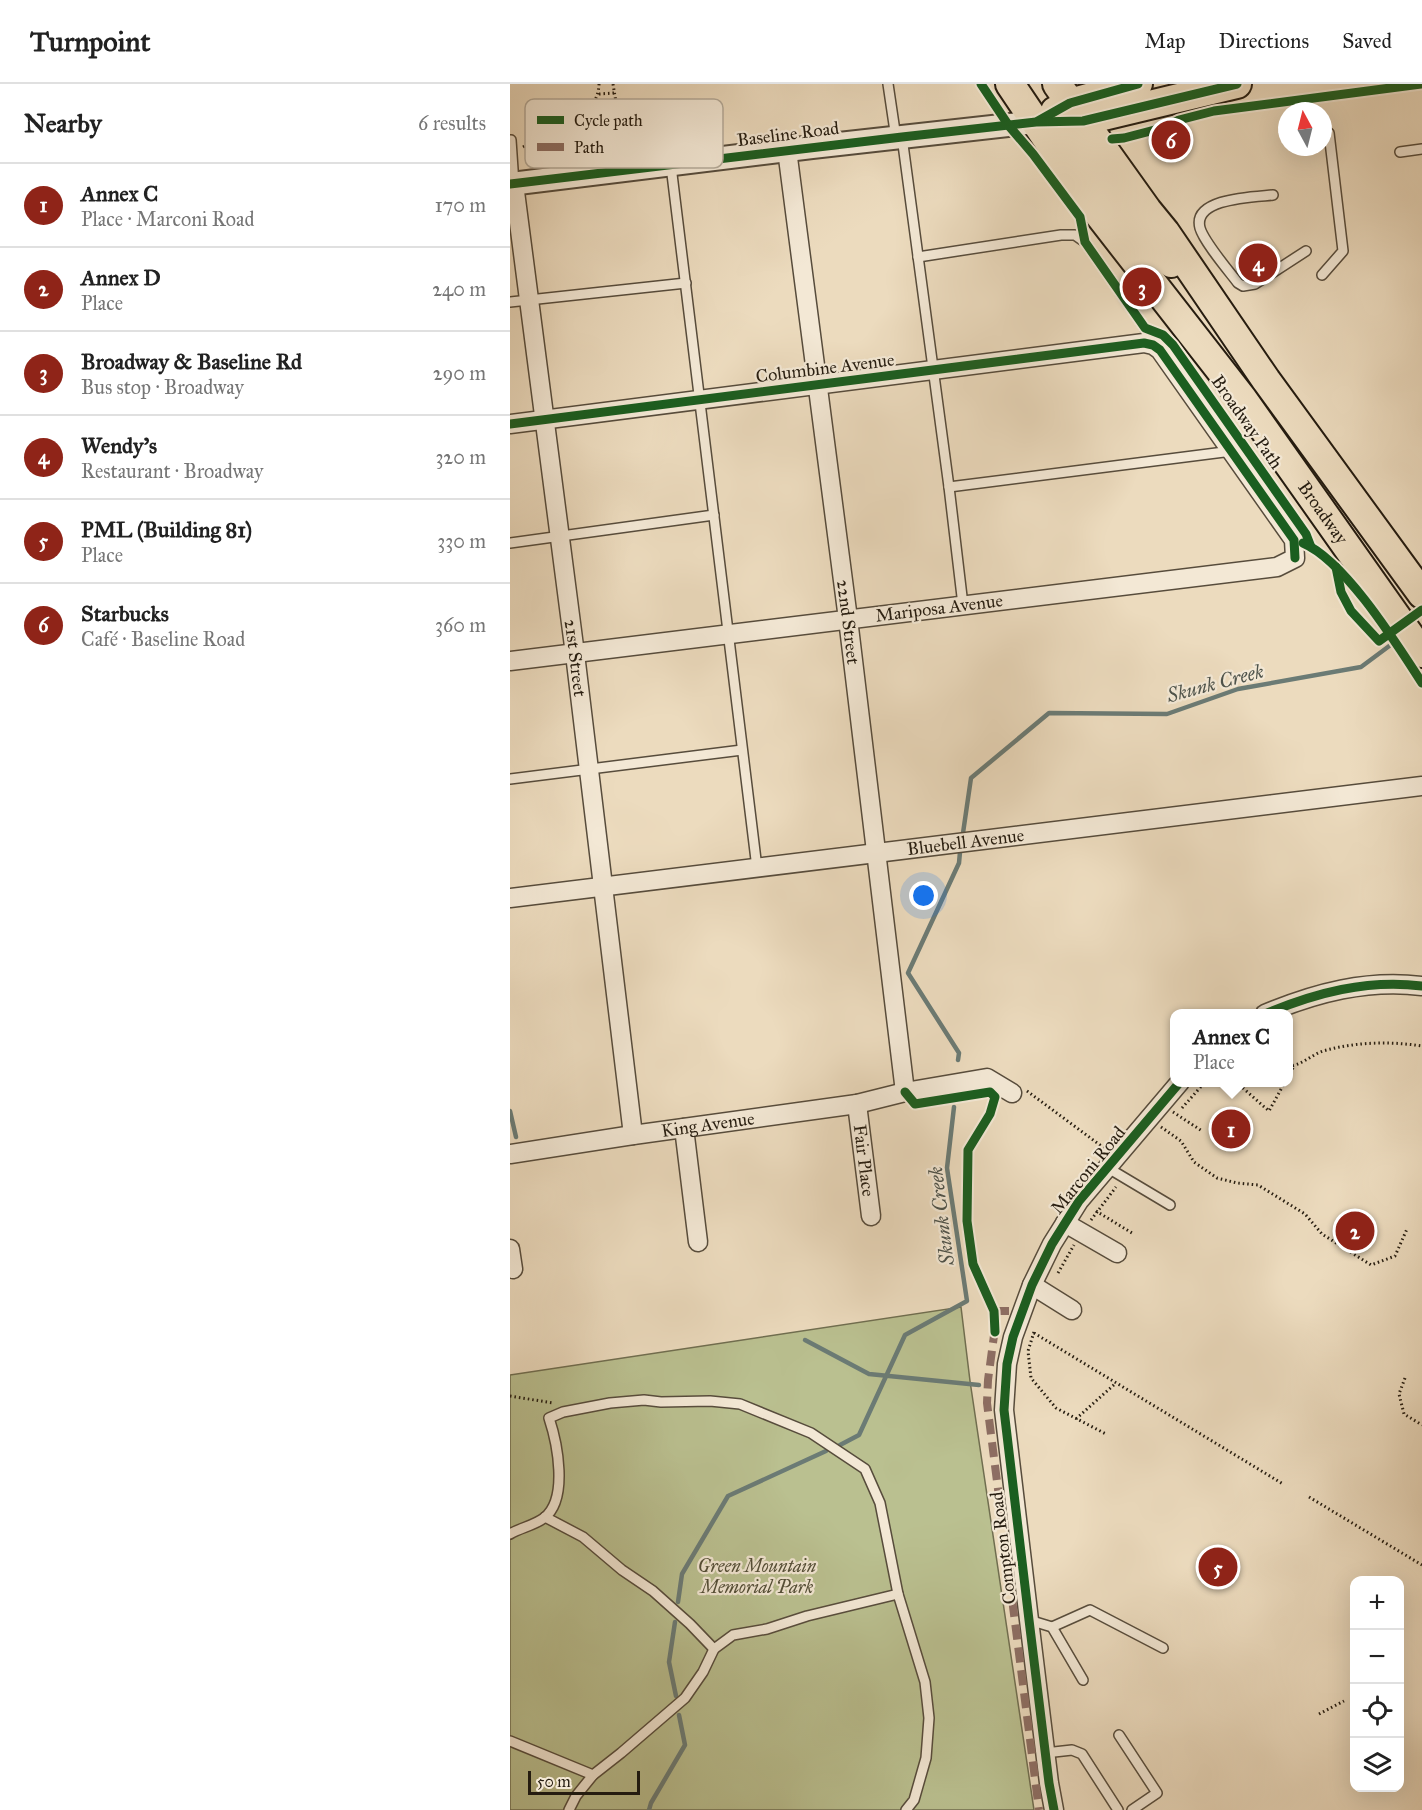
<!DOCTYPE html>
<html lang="en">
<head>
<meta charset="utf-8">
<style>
	body { margin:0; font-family:"IM FELL Great Primer",serif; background:#f2f2f2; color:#222 }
	.controls { position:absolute; right:18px; bottom:18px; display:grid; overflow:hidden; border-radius:12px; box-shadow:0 6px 24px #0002 }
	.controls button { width:54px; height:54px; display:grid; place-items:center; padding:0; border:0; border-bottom:2px solid #e0e0e0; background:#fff; color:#222; font:30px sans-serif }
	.compass { position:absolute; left:768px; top:18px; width:54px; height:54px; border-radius:50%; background:#fff; box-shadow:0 6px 24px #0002; rotate:353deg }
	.scale { position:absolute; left:18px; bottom:15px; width:112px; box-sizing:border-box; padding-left:6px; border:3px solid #251c10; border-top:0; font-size:16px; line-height:21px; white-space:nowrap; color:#251c10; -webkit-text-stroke:4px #f3e8d5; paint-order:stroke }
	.you { position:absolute; left:414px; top:812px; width:21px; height:21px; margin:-15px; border:4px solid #fff; border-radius:50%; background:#1a73e8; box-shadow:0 0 0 9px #1a73e833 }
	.badge { display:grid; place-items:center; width:39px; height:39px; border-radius:50%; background:#8f2418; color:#fff; font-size:20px; font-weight:700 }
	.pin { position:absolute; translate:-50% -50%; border:3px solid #fff; box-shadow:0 2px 6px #0006 }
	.popup { position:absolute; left:660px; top:925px; width:123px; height:78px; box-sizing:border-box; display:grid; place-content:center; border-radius:12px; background:#fff; filter:drop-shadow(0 2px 4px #0005); font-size:20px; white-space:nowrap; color:#767676 }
	.popup b { font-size:22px; color:#222 }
	.popup::after { content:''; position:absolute; left:50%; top:100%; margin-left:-12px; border:12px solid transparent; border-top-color:#fff }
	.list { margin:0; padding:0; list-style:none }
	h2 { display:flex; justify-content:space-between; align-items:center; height:78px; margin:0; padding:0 24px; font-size:26px }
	h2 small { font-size:20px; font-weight:400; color:#767676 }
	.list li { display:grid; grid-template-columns:39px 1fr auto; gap:18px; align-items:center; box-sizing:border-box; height:84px; padding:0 24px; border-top:2px solid #e0e0e0 }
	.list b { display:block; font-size:22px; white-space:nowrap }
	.list p { margin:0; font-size:20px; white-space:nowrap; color:#767676 }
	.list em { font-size:20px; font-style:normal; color:#767676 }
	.icon { flex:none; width:33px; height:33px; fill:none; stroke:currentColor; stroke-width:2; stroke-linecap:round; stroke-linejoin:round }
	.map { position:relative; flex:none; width:912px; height:1726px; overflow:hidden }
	header { display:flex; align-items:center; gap:36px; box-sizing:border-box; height:84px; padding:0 30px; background:#fff; border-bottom:2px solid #e0e0e0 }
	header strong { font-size:28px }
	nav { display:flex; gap:33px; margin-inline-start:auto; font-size:21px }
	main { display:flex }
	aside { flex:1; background:#fff }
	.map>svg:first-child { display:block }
</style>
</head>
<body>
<header>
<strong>Turnpoint</strong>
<nav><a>Map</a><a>Directions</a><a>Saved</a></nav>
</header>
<main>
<aside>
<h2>Nearby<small>6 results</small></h2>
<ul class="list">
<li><span class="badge">1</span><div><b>Annex C</b><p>Place · Marconi Road</p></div><em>170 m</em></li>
<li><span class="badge">2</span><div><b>Annex D</b><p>Place</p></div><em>240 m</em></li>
<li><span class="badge">3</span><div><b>Broadway &amp; Baseline Rd</b><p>Bus stop · Broadway</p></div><em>290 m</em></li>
<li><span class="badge">4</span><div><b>Wendy's</b><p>Restaurant · Broadway</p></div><em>320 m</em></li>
<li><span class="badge">5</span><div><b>PML (Building 81)</b><p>Place</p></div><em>330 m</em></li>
<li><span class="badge">6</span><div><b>Starbucks</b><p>Café · Baseline Road</p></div><em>360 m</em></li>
</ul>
</aside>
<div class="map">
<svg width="912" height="1726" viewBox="0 0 912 1726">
	<rect width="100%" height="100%" fill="#ecdbbe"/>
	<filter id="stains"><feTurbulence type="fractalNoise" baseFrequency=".00333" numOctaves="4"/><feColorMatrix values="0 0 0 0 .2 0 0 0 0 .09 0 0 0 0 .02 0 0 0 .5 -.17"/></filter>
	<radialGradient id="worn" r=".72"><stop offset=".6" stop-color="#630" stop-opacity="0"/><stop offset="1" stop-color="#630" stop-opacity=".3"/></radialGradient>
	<path fill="#bac090" stroke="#706e50" stroke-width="1.5" d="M451 1223 460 1297 524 1726H0V1291Z"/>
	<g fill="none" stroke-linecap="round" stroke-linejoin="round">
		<g stroke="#6b7b75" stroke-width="4.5">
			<path d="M453 749 461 694 539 629 657 630 728 605 851 583 890 554"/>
			<path d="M448 976 449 969 398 889 449 779 450 768"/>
			<path d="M0 1027 6 1053"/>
			<path d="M295 1256 359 1290 469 1301"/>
			<path d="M330 1361 349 1351 395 1251 457 1217 437 1084 444 1023"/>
			<path d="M168 1518 172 1490 218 1412 316 1367"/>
			<path d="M165 1538 159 1578 166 1612"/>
			<path d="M139 1726 141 1719 175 1661 169 1631"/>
		</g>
		<g stroke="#574c3c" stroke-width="12">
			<g id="service">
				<path d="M378 0 386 54"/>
				<path d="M392 53 439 403 453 521"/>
				<path d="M1 56 4 100"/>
				<path d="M890 68 912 65"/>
				<path d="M161 82 247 784"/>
				<path d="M763 111C744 113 682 114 690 144 694 158 718 186 728 199L733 202 745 200 796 167"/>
				<path d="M408 173 551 151H565L575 158 635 244 637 250 634 259"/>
				<path d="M812 191 833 167 819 49"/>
				<path d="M0 218 176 199"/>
				<path d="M439 403 722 367"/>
				<path d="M0 459 204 431"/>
				<path d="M0 695 232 666"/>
				<path d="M598 1084 660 1121"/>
				<path d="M35 1433 73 1453 112 1486 143 1507 180 1540 204 1565"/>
				<path d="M0 1450C10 1444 25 1441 34 1434 59 1415 47 1358 39 1334L53 1328 100 1319 134 1316 151 1318 200 1317 230 1320 301 1349 355 1385 370 1419 388 1510"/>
				<path d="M519 1536 542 1543 573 1596"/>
				<path d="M542 1543 580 1526 653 1564"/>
				<path d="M609 1651 647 1709 622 1726"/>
				<path d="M0 1657 83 1691"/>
				<path d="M535 1669 562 1666 572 1670 608 1726"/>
				<path d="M59 1726 66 1712 83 1691 111 1669 175 1614 193 1588 204 1565 223 1551 257 1545 297 1532 388 1510 415 1598 419 1634 416 1674 404 1716 396 1726"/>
			</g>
		</g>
		<g stroke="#574c3c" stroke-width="21">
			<g id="minor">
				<path id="s1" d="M277 66 338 535 395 1008"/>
				<path id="s2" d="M4 100 65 570 123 1051"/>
				<path d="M0 340 634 259 643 261 650 266 784 456 785 474 767 483 0 577"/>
				<path id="s3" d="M0 814 912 702"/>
				<path d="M755 930C805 909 857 895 912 902"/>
				<path id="s4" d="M347 1020 361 1132"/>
				<path d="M174 1044 188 1158"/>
				<path id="s5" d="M0 1070 123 1051 347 1020 395 1008 477 994 502 1009"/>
				<path d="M555 1139 607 1169"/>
				<path d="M0 1165 3 1185"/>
				<path d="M522 1201 562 1226"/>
				<path d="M544 1726 539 1699 519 1536 494 1326 497 1280 503 1253 522 1201 542 1160 569 1117 670 998"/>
			</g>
		</g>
		<g stroke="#574c3c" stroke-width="26">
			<path id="tertiary" d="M0 100 302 63 526 38"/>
		</g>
		<g stroke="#251c10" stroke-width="32">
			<g id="primary">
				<path id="s6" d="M500 0 580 119 732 314 912 569"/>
				<path d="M547 0 637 126 655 148 756 296 912 510"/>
				<path d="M545 27 560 19 628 0"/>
				<path d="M557 38 573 37 727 0"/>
				<path d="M556 55 562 59 626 147 661 179"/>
			</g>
		</g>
		<g stroke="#251c10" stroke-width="3" stroke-dasharray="1.5 3" stroke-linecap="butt">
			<path d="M103 0 114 67"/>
			<path d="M863 0 864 6"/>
			<path d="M89 10 104 9"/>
			<path d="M13 63 25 56 26 60C51 46 88 32 89 0"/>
			<path d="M778 982C791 982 801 971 813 967 845 958 879 957 912 962"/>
			<path d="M778 993 784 982"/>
			<path d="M726 998 759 1027 775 998"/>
			<path d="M517 1007 594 1064"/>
			<path d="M672 1024 695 998"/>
			<path d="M663 1028 692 1047"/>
			<path d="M651 1043 671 1057 684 1078 707 1094 727 1099 748 1101 795 1130 812 1150 861 1181 885 1172 897 1145"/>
			<path d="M586 1127 622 1149"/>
			<path d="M581 1136 606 1103"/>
			<path d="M548 1189 564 1161"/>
			<path d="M524 1248 518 1267 521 1294 546 1324 596 1350"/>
			<path d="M524 1249 773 1400"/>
			<path d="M895 1294 889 1310 894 1330 912 1341"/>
			<path d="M0 1312 43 1319"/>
			<path d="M566 1335 606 1299"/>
			<path d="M799 1413 912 1481"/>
			<path d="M809 1630 834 1617"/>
		</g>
		<use href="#service" stroke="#f3e8d5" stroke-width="9"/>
		<use href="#minor" stroke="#f3e8d5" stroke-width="18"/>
		<use href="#tertiary" stroke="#f3e8d5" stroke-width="22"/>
		<use href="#primary" stroke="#ecdbbe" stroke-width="28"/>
		<g stroke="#8d6e63" stroke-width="8" stroke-dasharray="15 8" stroke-linecap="butt">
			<path d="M484 1227H503L510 1231"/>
			<path d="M485 1244 478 1296 477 1319 529 1726"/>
		</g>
		<g stroke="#f3e8d5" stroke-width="13">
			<g id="cycleway">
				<path d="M471 0 499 42 523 70 570 133 575 158 635 244 653 251 663 261 796 450 801 463"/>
				<path d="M528 37 560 19 628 0"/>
				<path d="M602 55 614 54 656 43 669 36 704 27 911 0"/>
				<path d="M0 100 392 53 526 38 573 37 727 0"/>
				<path d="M0 340 634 259 643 261 650 266 784 456 785 474"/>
				<path d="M793 459C835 477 886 559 912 599"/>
				<path d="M826 483 831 508 841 527 869 557 912 526"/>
				<path d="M755 930C805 909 857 895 912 902"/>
				<path d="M395 1008 405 1020 480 1008 485 1013 480 1030 458 1066 457 1137 463 1180 484 1227 485 1248"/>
				<path d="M544 1726 539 1699 519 1536 494 1326 497 1280 503 1253 522 1201 542 1160 569 1117 670 998"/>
			</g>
		</g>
		<use href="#cycleway" stroke="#1b5e20" stroke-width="9"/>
	</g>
	<g text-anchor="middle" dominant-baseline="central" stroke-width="4.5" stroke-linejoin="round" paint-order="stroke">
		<g font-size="18" fill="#251c10" stroke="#f3e8d5">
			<text transform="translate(278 50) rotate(-7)">Baseline Road</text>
			<text transform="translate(315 284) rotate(-7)">Columbine Avenue</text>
			<text transform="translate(737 338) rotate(55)">Broadway Path</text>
			<text stroke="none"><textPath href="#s6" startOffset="531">Broadway</textPath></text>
			<text transform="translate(429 524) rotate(-7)">Mariposa Avenue</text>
			<text stroke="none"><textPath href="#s1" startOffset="476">22nd Street</textPath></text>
			<text stroke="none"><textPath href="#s2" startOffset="478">21st Street</textPath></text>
			<text stroke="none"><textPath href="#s3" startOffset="459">Bluebell Avenue</textPath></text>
			<text stroke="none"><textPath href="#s5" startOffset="200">King Avenue</textPath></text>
			<text stroke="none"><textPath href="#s4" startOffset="57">Fair Place</textPath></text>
			<text transform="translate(578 1086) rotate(-51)">Marconi Road</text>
			<text transform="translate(493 1464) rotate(-97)">Compton Road</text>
		</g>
		<g font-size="18" font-style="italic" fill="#524d36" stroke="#f3e8d5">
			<text x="247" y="1482">Green Mountain<tspan x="247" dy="21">Memorial Park</tspan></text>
		</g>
		<g font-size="20" font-style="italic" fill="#4e534b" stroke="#f3e8d5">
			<text transform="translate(705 599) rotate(-15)">Skunk Creek</text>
			<text transform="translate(431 1132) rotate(-97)">Skunk Creek</text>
		</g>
	</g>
	<rect x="15" y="15" width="198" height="69" rx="9" fill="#f3e8d5" stroke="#b5ab9a" stroke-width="1.5"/>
	<rect x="27" y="32" width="27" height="8" fill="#1b5e20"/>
	<rect x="27" y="59" width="27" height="8" fill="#8d6e63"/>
	<g font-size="16" fill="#251c10">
		<text x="64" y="42">Cycle path</text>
		<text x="64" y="69">Path</text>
	</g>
	<rect width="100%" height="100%" filter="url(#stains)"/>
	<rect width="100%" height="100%" fill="url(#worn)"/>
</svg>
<div class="controls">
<button>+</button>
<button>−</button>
<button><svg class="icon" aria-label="locate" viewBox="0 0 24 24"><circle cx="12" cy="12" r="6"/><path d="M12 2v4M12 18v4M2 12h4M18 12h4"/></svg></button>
<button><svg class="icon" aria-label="layers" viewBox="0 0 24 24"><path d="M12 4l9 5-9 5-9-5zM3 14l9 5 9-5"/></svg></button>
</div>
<svg class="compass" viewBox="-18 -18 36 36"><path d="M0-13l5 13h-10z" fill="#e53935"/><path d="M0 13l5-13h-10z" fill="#767676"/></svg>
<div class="scale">50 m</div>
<div class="you"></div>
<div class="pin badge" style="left:721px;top:1045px">1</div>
<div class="popup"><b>Annex C</b>Place</div>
<div class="pin badge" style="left:845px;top:1147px">2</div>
<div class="pin badge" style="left:632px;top:203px">3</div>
<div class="pin badge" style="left:748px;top:179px">4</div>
<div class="pin badge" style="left:708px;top:1483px">5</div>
<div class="pin badge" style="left:661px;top:56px">6</div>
</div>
</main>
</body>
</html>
